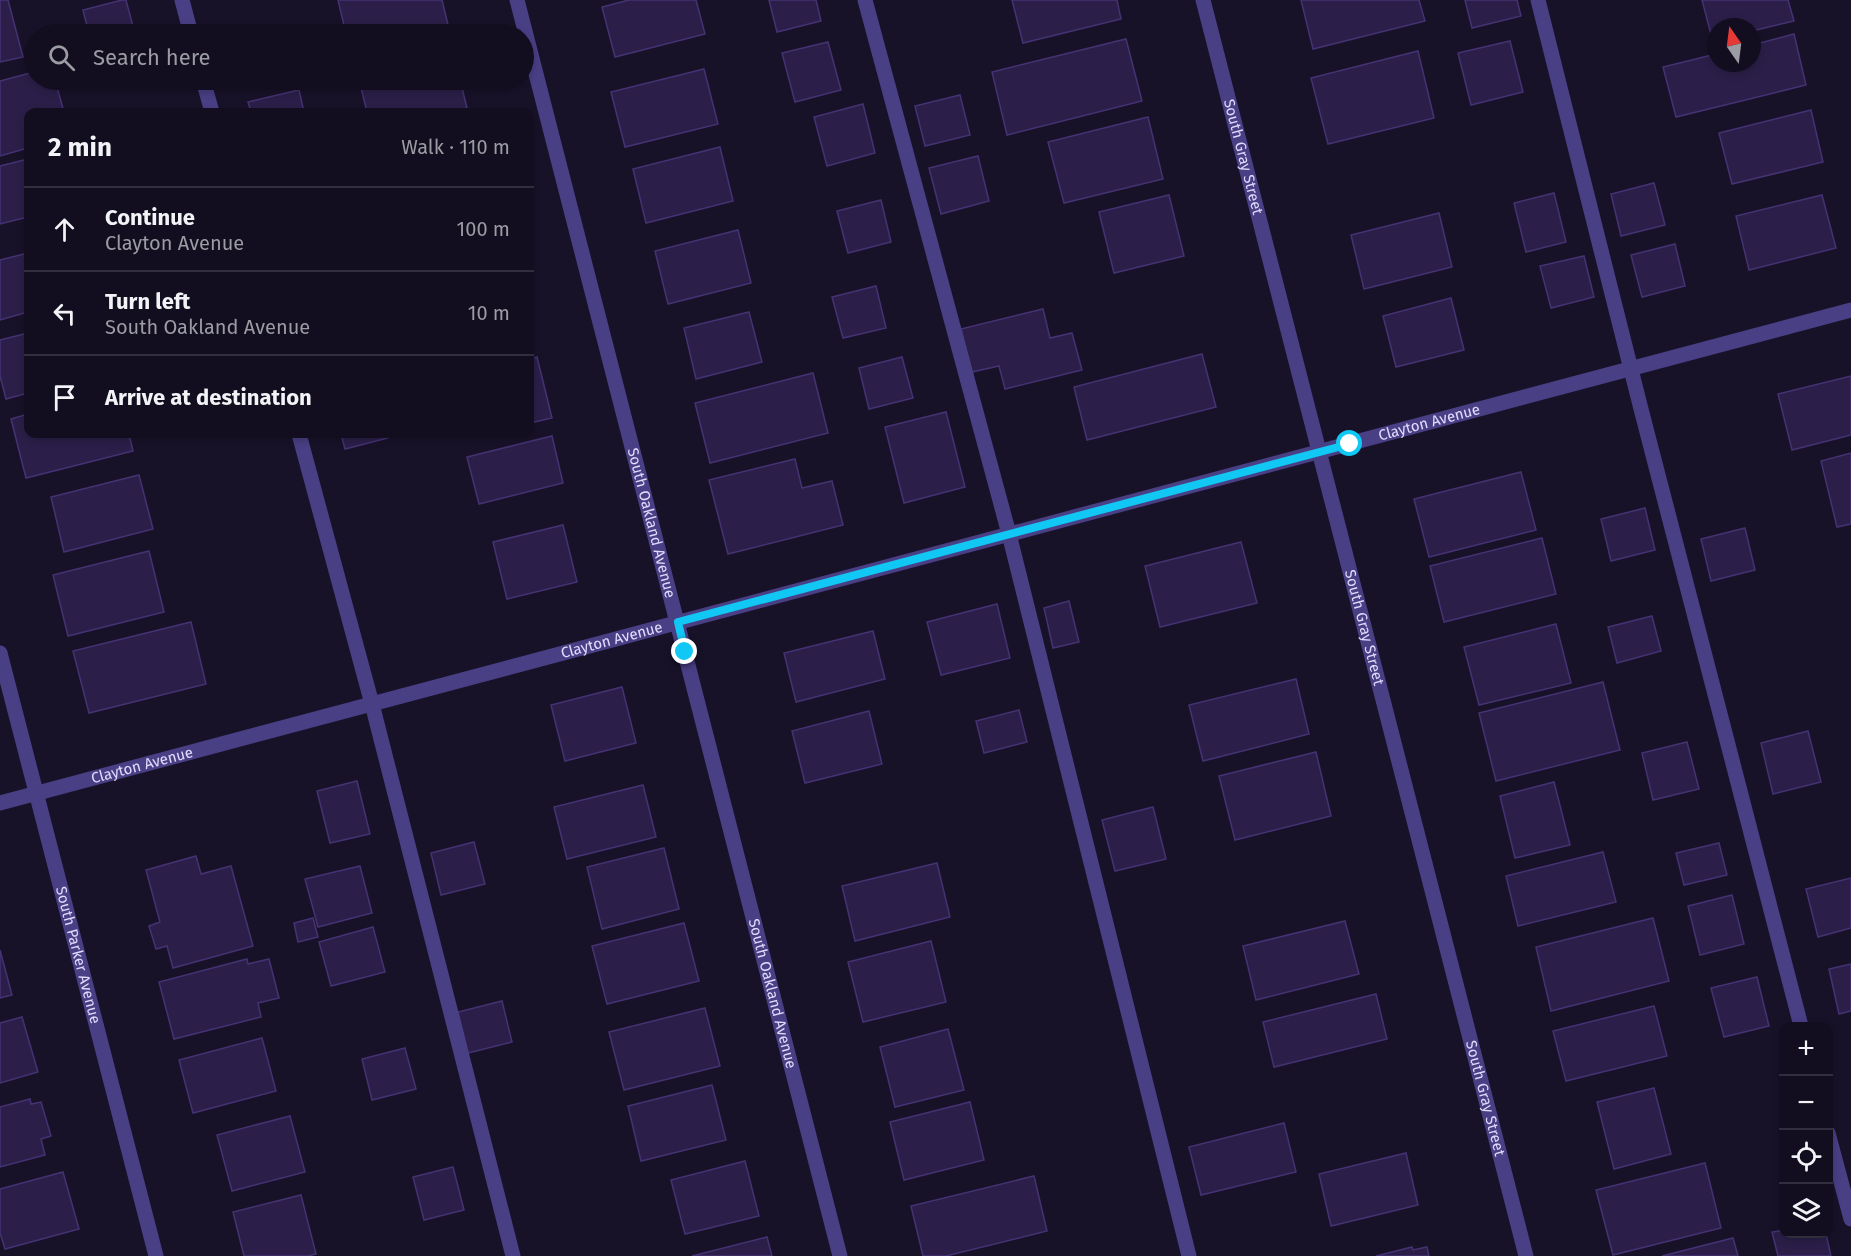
<!DOCTYPE html>
<html lang="en">
<head>
<meta charset="utf-8">
<style>
	body { margin:0; font-family:"Fira Sans",sans-serif; background:#1f1c2c; color:#f1f3f6 }
	.controls { position:absolute; right:18px; bottom:18px; display:grid; overflow:hidden; border-radius:12px; box-shadow:0 3px 9px #0003 }
	.controls button { width:54px; height:54px; display:grid; place-items:center; padding:0; border:0; border-bottom:2px solid #312e3d; background:#120e1f; color:#f1f3f6; font:30px sans-serif }
	.compass { position:absolute; left:1707px; top:18px; width:54px; height:54px; border-radius:50%; background:#120e1f; box-shadow:0 3px 9px #0003; rotate:346deg }
	.stop { position:absolute; width:18px; height:18px; margin:-14px; border:4px solid #11c7f3; border-radius:50%; background:#fff }
	.stop.end { background:#11c7f3; border-color:#fff; box-shadow:0 2px 6px #0008 }
	.list { margin:0; padding:0; list-style:none }
	h2 { display:flex; justify-content:space-between; align-items:center; height:78px; margin:0; padding:0 24px; font-size:26px }
	h2 small { font-size:20px; font-weight:400; color:#9c9ca4 }
	.list li { display:grid; grid-template-columns:39px 1fr auto; gap:18px; align-items:center; box-sizing:border-box; height:84px; padding:0 24px; border-top:2px solid #312e3d }
	.list b { display:block; font-size:22px; white-space:nowrap }
	.list p { margin:0; font-size:20px; white-space:nowrap; color:#9c9ca4 }
	.list em { font-size:20px; font-style:normal; color:#9c9ca4 }
	.icon { flex:none; width:33px; height:33px; fill:none; stroke:currentColor; stroke-width:2; stroke-linecap:round; stroke-linejoin:round }
	.map { position:relative; flex:none; width:1851px; height:1256px; overflow:hidden }
	.search { position:absolute; background:#120e1f; box-shadow:0 3px 9px #0003; left:24px; top:24px; width:510px; height:66px; display:flex; align-items:center; gap:15px; box-sizing:border-box; padding:0 21px; border-radius:33px; color:#9c9ca4; font-size:22px }
	.panel { position:absolute; background:#120e1f; box-shadow:0 3px 9px #0003; left:24px; top:108px; width:510px; height:330px; border-radius:12px }
	.map>svg:first-child { display:block }
</style>
</head>
<body>
<div class="map">
<svg width="1851" height="1256" viewBox="0 0 1851 1256">
	<rect width="100%" height="100%" fill="#181229"/>
	<g fill="#2b1f49" stroke="#453273" stroke-width="1.5">
		<path d="M0 0H8L23 57 0 62Z"/>
		<path d="M122 0H126L135 34H89L83 10Z"/>
		<path d="M338 0H442L449 29 426 34H346Z"/>
		<path d="M629 0H696L705 34 615 57 602 7Z"/>
		<path d="M769 0H816L821 21 777 32Z"/>
		<path d="M1012 0H1117L1121 19 1023 43Z"/>
		<path d="M1301 0H1419L1425 21 1313 49Z"/>
		<path d="M1465 0H1517L1521 16 1472 28Z"/>
		<path d="M1702 0H1788L1794 21 1752 31V27H1716V41L1713 42Z"/>
		<path d="M1794 34 1806 85 1676 117 1663 67 1716 54V63H1752V45Z"/>
		<path d="M1126 39 1142 101 1007 135 992 72Z"/>
		<path d="M1510 41 1523 92 1471 105 1458 53Z"/>
		<path d="M828 42 841 90 795 102 782 53Z"/>
		<path d="M1418 51 1434 118 1328 144 1311 78Z"/>
		<path d="M704 69 718 124 625 147 611 92Z"/>
		<path d="M34 72V80H55L64 112H28V148L0 156V81Z"/>
		<path d="M359 80H460L467 108 449 112H367Z"/>
		<path d="M299 90 304 112H251L248 102Z"/>
		<path d="M960 95 970 135 925 146 915 106Z"/>
		<path d="M863 104 875 153 827 166 814 117Z"/>
		<path d="M1811 110 1823 162 1732 184 1719 133Z"/>
		<path d="M1148 117 1163 179 1064 203 1048 142Z"/>
		<path d="M720 147 733 201 646 223 633 169Z"/>
		<path d="M978 156 989 201 941 214 929 168Z"/>
		<path d="M28 159V217L0 224V166Z"/>
		<path d="M1654 183 1665 225 1621 236 1611 194Z"/>
		<path d="M1554 193 1566 242 1526 252 1514 203Z"/>
		<path d="M1169 195 1184 256 1114 273 1099 212Z"/>
		<path d="M1822 195 1836 248 1749 270 1736 216Z"/>
		<path d="M881 200 891 242 848 253 837 211Z"/>
		<path d="M1439 213 1452 267 1364 289 1351 235Z"/>
		<path d="M738 230 751 283 668 304 655 251Z"/>
		<path d="M1675 244 1685 286 1642 297 1631 255Z"/>
		<path d="M28 253V312L0 320V260Z"/>
		<path d="M1584 256 1594 297 1551 308 1540 266Z"/>
		<path d="M876 286 886 328 843 338 832 297Z"/>
		<path d="M1451 298 1464 350 1396 367 1383 316Z"/>
		<path d="M1043 309 1050 338 1072 333 1082 370 1005 389 999 366 972 372 961 329Z"/>
		<path d="M749 312 762 362 696 379 684 328Z"/>
		<path d="M28 333V393L6 399 0 376V340Z"/>
		<path d="M1202 354 1216 407 1087 440 1074 387Z"/>
		<path d="M537 357 552 418 530 423V359Z"/>
		<path d="M902 357 913 398 869 409 859 368Z"/>
		<path d="M813 373 828 433 710 463 695 403Z"/>
		<path d="M1851 376V435L1792 450 1778 394Z"/>
		<path d="M946 412 965 487 904 503 885 427Z"/>
		<path d="M28 414V434H129L133 451 26 478 11 419Z"/>
		<path d="M341 434H387L388 438 345 449Z"/>
		<path d="M552 436 563 483 479 504 467 457Z"/>
		<path d="M1851 453V524L1837 527 1821 461Z"/>
		<path d="M795 459 802 488 832 481 843 525 728 554 709 480Z"/>
		<path d="M1521 472 1536 530 1429 557 1414 499Z"/>
		<path d="M139 475 153 529 64 552 51 497Z"/>
		<path d="M1645 508 1655 550 1611 561 1601 519Z"/>
		<path d="M563 525 577 582 507 599 493 542Z"/>
		<path d="M1745 528 1755 570 1711 581 1701 539Z"/>
		<path d="M1542 538 1556 594 1444 622 1430 566Z"/>
		<path d="M1241 542 1257 603 1160 627 1145 566Z"/>
		<path d="M149 551 164 612 68 636 53 575Z"/>
		<path d="M1069 601 1079 642 1053 648 1044 608Z"/>
		<path d="M997 604 1010 658 941 675 927 622Z"/>
		<path d="M1652 616 1661 651 1617 663 1608 627Z"/>
		<path d="M191 622 206 684 89 713 73 651Z"/>
		<path d="M1556 624 1571 683 1479 705 1464 647Z"/>
		<path d="M873 631 885 679 796 702 784 653Z"/>
		<path d="M1296 679 1309 734 1203 761 1189 705Z"/>
		<path d="M1603 682 1620 750 1496 781 1479 713Z"/>
		<path d="M622 687 636 743 565 761 551 705Z"/>
		<path d="M1019 710 1027 742 984 753 976 721Z"/>
		<path d="M869 711 882 764 805 783 792 731Z"/>
		<path d="M1808 731 1821 782 1773 794 1761 743Z"/>
		<path d="M1687 742 1699 789 1653 800 1642 753Z"/>
		<path d="M1316 752 1331 816 1235 840 1219 776Z"/>
		<path d="M357 781 370 834 330 843 317 791Z"/>
		<path d="M1554 782 1570 845 1515 858 1500 796Z"/>
		<path d="M643 785 656 837 567 859 554 807Z"/>
		<path d="M1153 807 1166 859 1115 871 1102 820Z"/>
		<path d="M474 842 485 884 441 895 431 853Z"/>
		<path d="M1719 843 1727 875 1684 885 1676 853Z"/>
		<path d="M664 848 679 909 602 929 587 867Z"/>
		<path d="M1603 852 1616 902 1518 926 1506 876Z"/>
		<path d="M196 856 201 874 231 866 253 946 173 968 167 946 156 949 149 926 160 922 146 870Z"/>
		<path d="M937 863 950 917 855 941 842 886Z"/>
		<path d="M360 866 372 913 318 927 305 879Z"/>
		<path d="M1851 878V928L1818 937 1806 889Z"/>
		<path d="M1732 895 1744 944 1700 955 1688 906Z"/>
		<path d="M313 918 318 937 298 942 294 923Z"/>
		<path d="M1653 918 1669 981 1551 1011 1536 947Z"/>
		<path d="M1345 921 1359 974 1256 1000 1243 946Z"/>
		<path d="M684 923 699 981 607 1004 592 946Z"/>
		<path d="M373 927 385 972 331 986 319 942Z"/>
		<path d="M931 941 946 1002 863 1022 848 962Z"/>
		<path d="M0 950 12 995 0 998Z"/>
		<path d="M247 959 248 964 269 959 279 998 258 1003 261 1017 174 1039 159 982Z"/>
		<path d="M1851 964V1011L1839 1014 1829 969Z"/>
		<path d="M1757 977 1769 1026 1724 1037 1711 988Z"/>
		<path d="M1376 994 1387 1039 1274 1067 1263 1022Z"/>
		<path d="M502 1001 512 1042 468 1053 458 1012Z"/>
		<path d="M1654 1006 1667 1056 1566 1081 1553 1031Z"/>
		<path d="M705 1008 720 1066 624 1090 609 1032Z"/>
		<path d="M22 1017 38 1072 0 1083V1023Z"/>
		<path d="M948 1029 964 1090 895 1107 880 1047Z"/>
		<path d="M262 1038 276 1091 193 1113 179 1060Z"/>
		<path d="M405 1048 416 1089 372 1100 362 1059Z"/>
		<path d="M712 1085 726 1140 641 1161 628 1106Z"/>
		<path d="M1654 1088 1671 1154 1614 1169 1597 1102Z"/>
		<path d="M30 1099 31 1104 41 1102 51 1136 41 1139 45 1155 0 1167V1107Z"/>
		<path d="M970 1102 984 1160 904 1180 890 1122Z"/>
		<path d="M290 1116 305 1172 232 1191 217 1135Z"/>
		<path d="M1284 1123 1296 1172 1201 1195 1189 1147Z"/>
		<path d="M1406 1153 1418 1205 1331 1226 1319 1174Z"/>
		<path d="M745 1161 759 1216 685 1234 671 1180Z"/>
		<path d="M1705 1163 1721 1228 1613 1255 1596 1190Z"/>
		<path d="M453 1167 464 1210 424 1220 413 1177Z"/>
		<path d="M63 1172 79 1229 5 1249 0 1233V1189Z"/>
		<path d="M1034 1176 1047 1231 946 1256H923L911 1206Z"/>
		<path d="M301 1195 316 1254 308 1256H244L233 1212Z"/>
		<path d="M1784 1230V1234H1826L1831 1256H1778L1772 1232Z"/>
		<path d="M767 1237 772 1256H692Z"/>
		<path d="M1733 1238 1738 1256H1662Z"/>
		<path d="M1412 1247 1413 1250 1427 1247 1429 1256H1376Z"/>
	</g>
	<g fill="none" stroke-linecap="round" stroke-linejoin="round">
		<g stroke="#493f85" stroke-width="15">
			<path d="M182 0 191 34"/>
			<path id="s1" d="M517 0 840 1256"/>
			<path d="M865 0 1009 534 1189 1256"/>
			<path id="s2" d="M1203 0 1526 1256"/>
			<path d="M1538 0 1641 409 1801 1026"/>
			<path d="M203 80 212 112"/>
			<path d="M299 434 372 704 513 1256"/>
			<path id="s3" d="M0 653 156 1256"/>
			<path id="s4" d="M0 803 1851 310"/>
			<path d="M1828 1133 1851 1219"/>
		</g>
	</g>
	<g fill="none" stroke-linecap="round" stroke-linejoin="round">
		<path stroke="#11c7f3" stroke-width="8" d="M685 652 678 622 1350 444"/>
	</g>
	<g text-anchor="middle" dominant-baseline="central" stroke-width="4.5" stroke-linejoin="round" paint-order="stroke">
		<g font-size="15" fill="#e2dbfd" stroke="#181229">
			<text stroke="none"><textPath href="#s2" startOffset="162">South Gray Street</textPath></text>
			<text stroke="none"><textPath href="#s4" startOffset="1479">Clayton Avenue</textPath></text>
			<text stroke="none"><textPath href="#s1" startOffset="540">South Oakland Avenue</textPath></text>
			<text stroke="none"><textPath href="#s2" startOffset="648">South Gray Street</textPath></text>
			<text stroke="none"><textPath href="#s4" startOffset="633">Clayton Avenue</textPath></text>
			<text stroke="none"><textPath href="#s4" startOffset="147">Clayton Avenue</textPath></text>
			<text stroke="none"><textPath href="#s3" startOffset="312">South Parker Avenue</textPath></text>
			<text stroke="none"><textPath href="#s1" startOffset="1026">South Oakland Avenue</textPath></text>
			<text stroke="none"><textPath href="#s2" startOffset="1134">South Gray Street</textPath></text>
		</g>
	</g>
</svg>
<div class="controls">
<button>+</button>
<button>−</button>
<button><svg class="icon" aria-label="locate" viewBox="0 0 24 24"><circle cx="12" cy="12" r="6"/><path d="M12 2v4M12 18v4M2 12h4M18 12h4"/></svg></button>
<button><svg class="icon" aria-label="layers" viewBox="0 0 24 24"><path d="M12 4l9 5-9 5-9-5zM3 14l9 5 9-5"/></svg></button>
</div>
<svg class="compass" viewBox="-18 -18 36 36"><path d="M0-13l5 13h-10z" fill="#e53935"/><path d="M0 13l5-13h-10z" fill="#9c9ca4"/></svg>
<div class="stop" style="left:1350px;top:444px"></div>
<div class="stop end" style="left:685px;top:652px"></div>
<div class="search"><svg class="icon" aria-label="search" viewBox="0 0 24 24"><circle cx="10" cy="10" r="6"/><path d="M15 15l6 6"/></svg>Search here</div>
<section class="panel">
<h2>2 min<small>Walk · 110 m</small></h2>
<ul class="list">
<li><svg class="icon" aria-label="ahead" viewBox="0 0 24 24"><path d="M12 20V5M6 11l6-6 6 6"/></svg><div><b>Continue</b><p>Clayton Avenue</p></div><em>100 m</em></li>
<li><svg class="icon" aria-label="left" viewBox="0 0 24 24"><path d="M17 20v-9H6M10 6l-5 5 5 5"/></svg><div><b>Turn left</b><p>South Oakland Avenue</p></div><em>10 m</em></li>
<li><svg class="icon" aria-label="arrive" viewBox="0 0 24 24"><path d="M6 21V4h12l-3 4 3 4H6"/></svg><div><b>Arrive at destination</b></div></li>
</ul>
</section>
</div>
</body>
</html>
